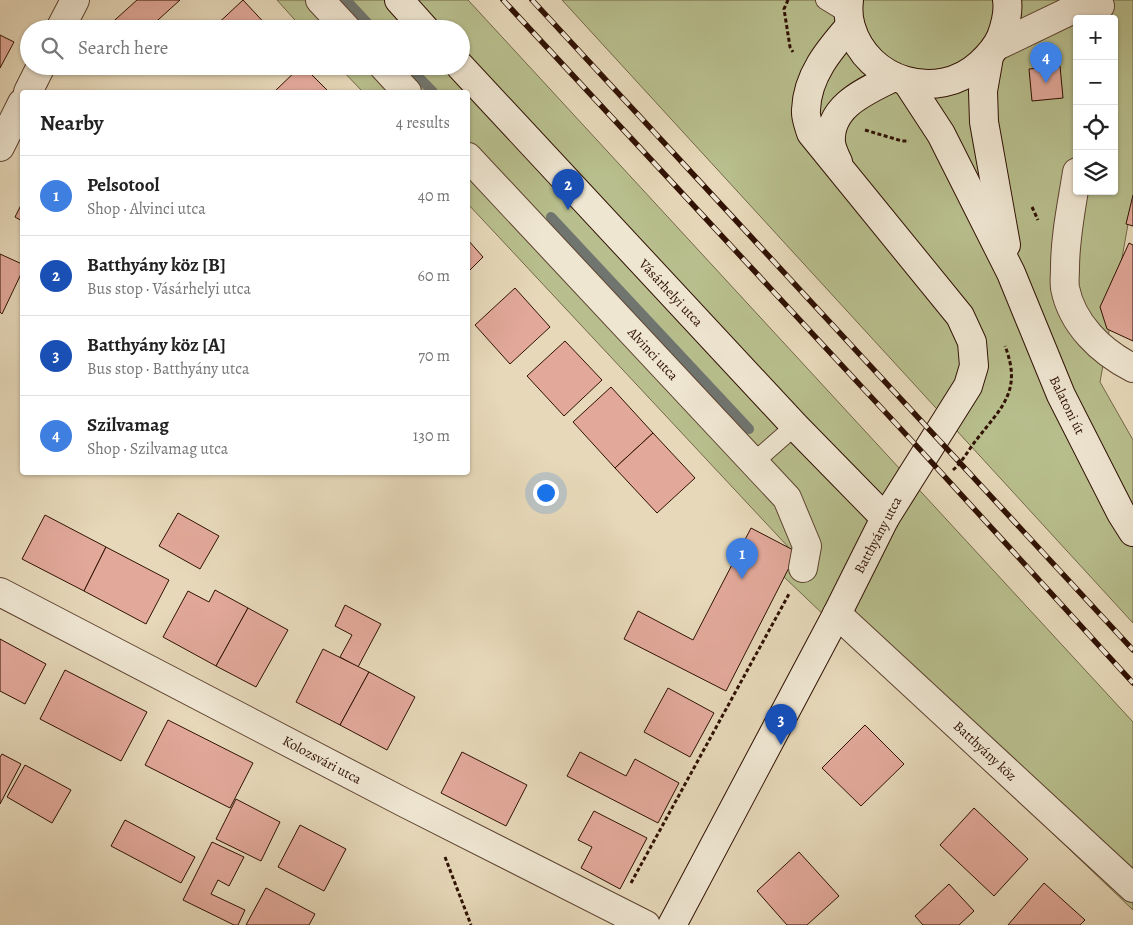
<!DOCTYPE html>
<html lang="en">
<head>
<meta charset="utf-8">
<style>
	body { margin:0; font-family:Alegreya,serif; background:#f6f6f6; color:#222 }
	.controls { position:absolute; right:15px; top:15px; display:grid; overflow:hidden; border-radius:5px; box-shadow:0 1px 4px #0004 }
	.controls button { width:45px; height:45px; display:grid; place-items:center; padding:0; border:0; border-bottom:1px solid #e0e0e0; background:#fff; color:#222; font:25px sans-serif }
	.you { position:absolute; left:545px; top:492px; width:18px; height:18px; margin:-12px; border:4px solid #fff; border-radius:50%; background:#1a73e8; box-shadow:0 0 0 8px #1a73e833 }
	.badge { display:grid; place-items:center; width:32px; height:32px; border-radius:50%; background:#0f766e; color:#fff; font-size:16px; font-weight:700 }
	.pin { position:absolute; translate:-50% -41px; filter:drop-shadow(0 1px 2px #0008) }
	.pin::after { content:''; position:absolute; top:26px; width:18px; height:15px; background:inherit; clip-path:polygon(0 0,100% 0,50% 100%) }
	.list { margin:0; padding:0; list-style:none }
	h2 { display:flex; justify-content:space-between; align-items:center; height:65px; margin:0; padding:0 20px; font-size:21px }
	h2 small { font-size:16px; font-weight:400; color:#767676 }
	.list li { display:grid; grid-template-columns:32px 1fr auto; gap:15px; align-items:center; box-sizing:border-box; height:80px; padding:0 20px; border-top:1px solid #e0e0e0 }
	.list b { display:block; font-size:19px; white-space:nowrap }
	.list p { margin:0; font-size:16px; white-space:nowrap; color:#767676 }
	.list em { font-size:16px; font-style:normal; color:#767676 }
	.icon { flex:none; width:28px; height:28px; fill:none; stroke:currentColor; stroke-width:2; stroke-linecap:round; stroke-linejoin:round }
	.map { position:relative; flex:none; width:1133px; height:925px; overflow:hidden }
	.search { position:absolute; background:#fff; box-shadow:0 1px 4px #0004; left:20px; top:20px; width:450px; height:55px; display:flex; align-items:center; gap:12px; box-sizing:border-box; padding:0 18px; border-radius:28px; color:#767676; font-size:19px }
	.panel { position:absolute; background:#fff; box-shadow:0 1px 4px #0004; left:20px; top:90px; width:450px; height:385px; border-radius:5px }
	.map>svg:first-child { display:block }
</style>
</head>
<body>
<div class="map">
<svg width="1133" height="925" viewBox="0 0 1133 925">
	<rect width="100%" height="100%" fill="#e6d8b9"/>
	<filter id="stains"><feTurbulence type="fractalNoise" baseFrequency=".004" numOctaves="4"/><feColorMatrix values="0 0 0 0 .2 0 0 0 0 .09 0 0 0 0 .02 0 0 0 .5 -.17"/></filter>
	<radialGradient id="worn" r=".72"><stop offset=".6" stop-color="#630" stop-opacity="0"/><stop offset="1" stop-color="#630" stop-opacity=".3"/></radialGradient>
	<g fill="#b8be8d" stroke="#746848" fill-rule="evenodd">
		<path d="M277 0H468L1133 722V910L783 576 792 551 468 204V92H363L338 66H461V29H303Z"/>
		<path d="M562 0H1133V196L1100 382 1133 440V623ZM1077 19H1114V191H1077Z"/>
	</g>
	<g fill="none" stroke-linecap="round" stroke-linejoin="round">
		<g stroke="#707570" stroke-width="10">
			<path d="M346 0 373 29"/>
			<path d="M408 66 433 92"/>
			<path d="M551 217 749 429"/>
		</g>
	</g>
	<g fill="#e2a99a" stroke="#301103">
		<path d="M137 0H180L148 29 106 28Z"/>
		<path d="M243 0 270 29H212Z"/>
		<path d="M0 35 14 42 0 68Z"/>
		<path d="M301 66H303L329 92H274Z"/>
		<path d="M1060 66 1063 98 1032 101 1029 69Z"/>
		<path d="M1133 195V226L1126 224Z"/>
		<path d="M22 203V221L15 217Z"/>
		<path d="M468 240 483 257 468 272Z"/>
		<path d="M1129 243 1133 245V341L1107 329 1100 307Z"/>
		<path d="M0 254 22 264V272L2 314 0 312Z"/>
		<path d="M515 288 550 327 510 364 475 325Z"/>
		<path d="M565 341 602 380 564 416 527 376Z"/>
		<path d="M611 387 653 433 615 468 573 422Z"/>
		<path d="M653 433 695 478 657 513 615 468Z"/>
		<path d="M178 513 219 536 200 569 159 546Z"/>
		<path d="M45 515 106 547 84 591 22 559Z"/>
		<path d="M751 528 797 552 726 691 624 639 638 611 693 640Z"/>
		<path d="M106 547 169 580 146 624 84 591Z"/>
		<path d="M215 590 248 608 216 666 163 637 188 591 209 602Z"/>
		<path d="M345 605 381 624 358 667 340 657 352 635 335 626Z"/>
		<path d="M248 608 288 630 256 687 216 666Z"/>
		<path d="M0 639 46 664 25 704 0 691Z"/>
		<path d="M323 649 369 672 340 725 296 702Z"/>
		<path d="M65 670 147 712 121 761 40 719Z"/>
		<path d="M369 672 415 697 387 750 340 725Z"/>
		<path d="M668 688 714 713 690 757 644 732Z"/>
		<path d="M168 720 253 763 230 808 145 765Z"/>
		<path d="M865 725 904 764 861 806 822 768Z"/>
		<path d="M462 752 527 785 506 826 441 793Z"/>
		<path d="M580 752 626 776 635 759 679 783 658 823 567 776Z"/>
		<path d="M2 754 21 764 0 804V757Z"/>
		<path d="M25 765 71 790 52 823 7 797Z"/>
		<path d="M236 799 280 822 261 861 216 839Z"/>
		<path d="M974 808 1028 859 994 896 940 845Z"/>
		<path d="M594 811 647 838 620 889 581 868 592 847 578 840Z"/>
		<path d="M125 820 195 857 181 883 111 846Z"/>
		<path d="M300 825 346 849 324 891 278 867Z"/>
		<path d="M212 842 244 857 229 886 218 880 211 894 245 910 238 925H234L183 900Z"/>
		<path d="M799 852 839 896 807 925H787L757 891Z"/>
		<path d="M1044 883 1085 920 1080 925H1008Z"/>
		<path d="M949 884 974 911 959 925H923L915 916Z"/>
		<path d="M266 888 315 914 309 925H246Z"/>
	</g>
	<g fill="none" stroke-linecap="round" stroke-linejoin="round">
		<g stroke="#5e4330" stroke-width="20">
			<g id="lane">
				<path d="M825 0 848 14"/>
				<path d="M754 462 795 426"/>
			</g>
		</g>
		<g stroke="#5e4330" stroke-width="30">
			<g id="street">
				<path d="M320 0 347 29"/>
				<path d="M60 29 75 0"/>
				<path d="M997 46 1078 7 1100 6"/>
				<path d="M383 66 407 92"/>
				<path d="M28 92 41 66"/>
				<path d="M0 147 22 103"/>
				<path d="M468 157 787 498 807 546 803 568"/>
				<path d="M1077 172C1072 204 1065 236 1065 268 1065 275 1064 282 1065 288 1072 324 1101 352 1133 368"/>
				<path d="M0 592 403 802 646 925"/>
				<path d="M837 614 1133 888"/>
			</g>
		</g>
		<g stroke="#301103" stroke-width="30">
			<g id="secondary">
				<path d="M399 0 425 29"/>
				<path d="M849 0C848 9 848 18 851 27 867 82 937 103 980 64 989 56 996 48 1001 37 1005 26 1009 13 1007 0"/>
				<path d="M989 57 983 91 984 122 1006 245"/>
				<path d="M460 66 795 426 885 518"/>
				<path d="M907 82 941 134 1011 273 1061 395 1121 513 1133 532"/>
				<path d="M838 162C835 156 832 149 831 143 828 106 866 91 894 77"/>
				<path d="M672 925 837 614 885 518 968 386 974 366 972 342 960 316 811 133C809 126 805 117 806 110 807 76 829 50 850 26"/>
			</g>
		</g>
		<g stroke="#301103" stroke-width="3" stroke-dasharray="4 2.5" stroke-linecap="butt">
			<path d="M788 0 784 9 790 47 793 52"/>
			<path d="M865 130 902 141H909"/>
			<path d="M1032 207 1038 220"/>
			<path d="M953 470C963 461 969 449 977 439 1003 406 1022 390 1005 346"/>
			<path d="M445 857 471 925"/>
			<path d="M631 883 789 594"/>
		</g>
		<use href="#lane" stroke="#efe6d2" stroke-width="18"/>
		<use href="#street" stroke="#efe6d2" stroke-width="28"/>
		<use href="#secondary" stroke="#efe6d2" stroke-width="28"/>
		<g stroke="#301103" stroke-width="5.5">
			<g id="rail">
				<path d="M503 0 925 455 1133 683"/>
				<path d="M532 0 1133 650"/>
			</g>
		</g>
		<use href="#rail" stroke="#efe6d2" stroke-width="4" stroke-dasharray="11" stroke-linecap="butt"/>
	</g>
	<g text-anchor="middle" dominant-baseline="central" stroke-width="4" stroke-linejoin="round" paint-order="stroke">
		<g font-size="14" fill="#301103" stroke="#efe6d2">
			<text transform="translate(671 293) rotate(47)">Vásárhelyi utca</text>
			<text transform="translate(653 354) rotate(47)">Alvinci utca</text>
			<text transform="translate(1067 405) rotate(64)">Balatoni út</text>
			<text transform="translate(878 535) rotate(-62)">Batthyány utca</text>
			<text transform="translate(985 751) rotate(43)">Batthyány köz</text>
			<text transform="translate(322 760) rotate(28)">Kolozsvári utca</text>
		</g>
	</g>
	<rect width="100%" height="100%" filter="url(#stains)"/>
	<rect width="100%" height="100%" fill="url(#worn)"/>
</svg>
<div class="controls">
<button>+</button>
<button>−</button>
<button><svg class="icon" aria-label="locate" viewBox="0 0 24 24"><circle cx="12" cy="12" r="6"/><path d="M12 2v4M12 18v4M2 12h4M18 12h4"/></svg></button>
<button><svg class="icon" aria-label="layers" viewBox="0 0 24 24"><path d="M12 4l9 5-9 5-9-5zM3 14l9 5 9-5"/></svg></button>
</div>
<div class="you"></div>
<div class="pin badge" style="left:742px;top:579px;background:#3f7fe0">1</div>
<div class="pin badge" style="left:568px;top:210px;background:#1a4fb4">2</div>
<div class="pin badge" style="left:781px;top:745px;background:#1a4fb4">3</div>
<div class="pin badge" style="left:1046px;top:83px;background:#3f7fe0">4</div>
<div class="search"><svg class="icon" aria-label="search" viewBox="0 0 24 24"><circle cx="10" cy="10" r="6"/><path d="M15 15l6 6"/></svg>Search here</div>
<section class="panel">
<h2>Nearby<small>4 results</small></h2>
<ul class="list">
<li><span class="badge" style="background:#3f7fe0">1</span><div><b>Pelsotool</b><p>Shop · Alvinci utca</p></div><em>40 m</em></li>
<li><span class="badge" style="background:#1a4fb4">2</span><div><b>Batthyány köz [B]</b><p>Bus stop · Vásárhelyi utca</p></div><em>60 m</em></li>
<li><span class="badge" style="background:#1a4fb4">3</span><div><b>Batthyány köz [A]</b><p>Bus stop · Batthyány utca</p></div><em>70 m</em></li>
<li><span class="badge" style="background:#3f7fe0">4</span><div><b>Szilvamag</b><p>Shop · Szilvamag utca</p></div><em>130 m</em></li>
</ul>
</section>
</div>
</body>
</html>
